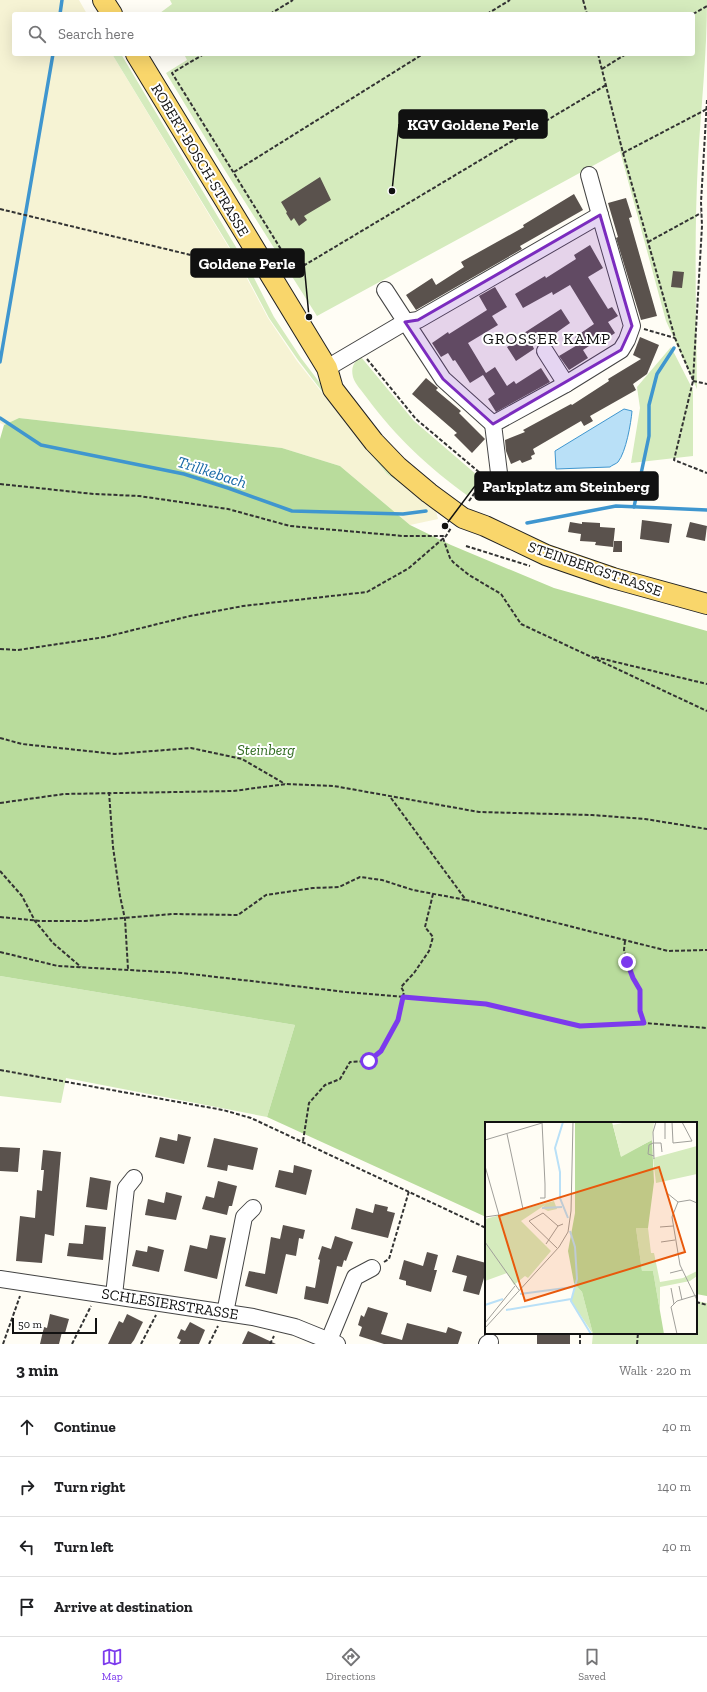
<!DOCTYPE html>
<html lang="en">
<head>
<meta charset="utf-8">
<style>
	body { margin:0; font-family:"Zilla Slab",serif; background:#f6f6f6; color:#202124 }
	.scale { position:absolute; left:12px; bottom:10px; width:85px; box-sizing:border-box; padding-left:4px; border:2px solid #111; border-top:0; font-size:11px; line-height:14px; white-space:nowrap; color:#111; -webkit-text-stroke:3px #fff; paint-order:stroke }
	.stop { position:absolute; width:12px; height:12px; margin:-9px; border:3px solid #7c3aed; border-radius:50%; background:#fff }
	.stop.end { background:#7c3aed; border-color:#fff; box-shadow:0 1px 4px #0008 }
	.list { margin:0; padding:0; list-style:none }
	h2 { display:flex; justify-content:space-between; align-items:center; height:52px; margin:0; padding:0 16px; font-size:17px }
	h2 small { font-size:13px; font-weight:400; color:#757577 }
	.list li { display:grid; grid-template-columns:26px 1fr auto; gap:12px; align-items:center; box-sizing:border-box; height:60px; padding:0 16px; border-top:1px solid #e0e0e0 }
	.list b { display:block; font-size:15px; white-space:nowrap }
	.list em { font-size:13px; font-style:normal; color:#757577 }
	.icon { flex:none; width:22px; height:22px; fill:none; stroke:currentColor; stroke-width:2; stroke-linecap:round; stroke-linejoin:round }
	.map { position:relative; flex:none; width:707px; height:1344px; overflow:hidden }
	.search { position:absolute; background:#fff; box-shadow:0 4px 16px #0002; left:12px; right:12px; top:12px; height:44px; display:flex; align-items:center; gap:10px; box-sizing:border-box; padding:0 14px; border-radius:4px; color:#757577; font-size:15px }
	.sheet { height:292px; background:#fff }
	nav { display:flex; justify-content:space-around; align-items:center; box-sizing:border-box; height:56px; border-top:1px solid #e0e0e0; background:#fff; font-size:11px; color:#757577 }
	nav a { display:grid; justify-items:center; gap:2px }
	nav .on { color:#7c3aed }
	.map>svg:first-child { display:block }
</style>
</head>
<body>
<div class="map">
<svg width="707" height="1344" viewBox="0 0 707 1344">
	<rect width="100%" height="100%" fill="#fffdf5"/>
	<path fill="#f6f3d4" d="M0 0H79L87 14H14V54H112L243 271 268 318 297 361 360 441 387 474 435 507 438 519 410 525 340 466 282 448 19 418 4 425 0 423Z"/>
	<g fill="#d5ebbd">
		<path d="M170 0H707C707 54 701 107 698 161 694 237 696 313 697 389L666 321 620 151 317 316 226 172 166 73 187 60 184 54H693V14H161L160 13 172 4Z"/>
		<path d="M112 54H121L252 274 274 317 301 358 354 428 435 507 387 474 360 441 298 360 269 318 244 271Z"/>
		<path d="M671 347 693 390V456L631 463 640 408 637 387Z"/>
		<path d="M361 357 414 421 477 475 490 484 487 488 478 483 468 496C428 467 396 437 367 398 363 392 355 384 353 377 351 368 353 362 361 357Z"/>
		<path d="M0 976 295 1025 267 1117 66 1078 61 1103 0 1096Z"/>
		<path d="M696 1301 707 1303V1344H592L593 1333H696Z"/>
	</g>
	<path fill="#b9dc9c" d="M19 418 282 448 340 466 410 525 451 545 554 588 707 631V1296L696 1294V1123H486V1217L267 1117 295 1025 0 976V439L4 425Z"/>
	<path fill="#b9e0f7" stroke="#3f96cf" d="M624 409 632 411C631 423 626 452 618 462 616 464 612 465 610 467L556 469 555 451Z"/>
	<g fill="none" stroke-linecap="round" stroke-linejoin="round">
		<g stroke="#3f96cf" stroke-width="3.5">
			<path d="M60 14 62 0"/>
			<path d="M0 362 53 54"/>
			<path d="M0 418 41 445 184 474 228 488 292 511 403 514 426 511"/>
			<path d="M634 507 649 436V405L657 374 674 348"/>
			<path d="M527 523 616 506 707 510"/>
		</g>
	</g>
	<g fill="#5a524d">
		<path d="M320 177 331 200 304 216 307 220 299 226 294 218 291 221 286 213 287 212 281 202Z"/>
		<path d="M574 194 583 210 520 246 522 249 416 310 406 295 432 278 436 285 464 267 461 262 524 227 523 225Z"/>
		<path d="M626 198 632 217 629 218 657 316 641 320 616 238 618 237 608 203Z"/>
		<path d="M590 245 603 268 588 277 608 309 612 307 618 316 608 322 615 333 600 343 598 340 583 350 588 358 569 370 559 356 579 344 575 337 594 324 570 285 553 295 552 292 523 308 515 294 545 276 546 278 576 259 574 255Z"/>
		<path d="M673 271 684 272 682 288 671 287Z"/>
		<path d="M495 287 507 307 492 316 498 325 468 343 486 373 495 367 507 386 514 381 516 384 541 368 550 382 496 412 488 399 495 394 483 375 470 383 455 360 453 361 448 353 441 357 432 343 448 332 449 334 487 310 479 296Z"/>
		<path d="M561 309 570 323 553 335 551 332 532 344 534 349 516 361 507 347 526 335 524 333Z"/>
		<path d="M640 337 659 345 647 374 633 384 636 390 590 416 593 421 584 426 581 421 533 449 535 454 531 456 532 459 522 463 520 460 511 464 506 451 505 440 525 432 523 430 571 404 572 405 609 381 608 379 641 359 633 355Z"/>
		<path d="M426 378 438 388 436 390 461 411 459 413 485 439 472 453 454 435 457 433 412 394Z"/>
		<path d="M642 520 672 524 669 543 640 539Z"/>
		<path d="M570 522 582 524V522L600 523V527L615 528 613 547 595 545 596 542 580 541 581 534 568 532Z"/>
		<path d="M690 522 707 526 705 541 686 537Z"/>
		<path d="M614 541H622V552H613Z"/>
		<path d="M178 1134 191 1137 184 1164 155 1157 160 1137 177 1141Z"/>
		<path d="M214 1138 258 1148 253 1170 228 1165 227 1171 207 1167Z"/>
		<path d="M0 1147 20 1148 18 1172 0 1171Z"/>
		<path d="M43 1150 61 1152 54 1236 45 1234 42 1263 16 1261 20 1216 35 1218 37 1190 42 1191 44 1170H41Z"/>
		<path d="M294 1165 312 1170 306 1195 275 1187 279 1170 293 1173Z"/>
		<path d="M90 1177 111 1181 107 1210 86 1207Z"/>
		<path d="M218 1181 237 1186 232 1206H229L227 1215 202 1209 206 1196 214 1198Z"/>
		<path d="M166 1192 182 1196 176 1220 145 1215 148 1199 164 1203Z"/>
		<path d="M375 1204 388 1207 387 1211 395 1213 388 1238 351 1229 356 1208 373 1213Z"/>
		<path d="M85 1225 106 1227 103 1260 67 1256 69 1243 83 1244Z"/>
		<path d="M283 1225 305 1230 303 1239 299 1238 296 1256 286 1254 277 1294 245 1286 249 1271 265 1274 271 1237 280 1239Z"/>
		<path d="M210 1235 226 1238 217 1279 184 1271 190 1245 207 1249Z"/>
		<path d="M335 1236 353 1242 346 1261 344 1260 342 1267 337 1266 328 1304 304 1299 306 1286 315 1288 320 1260 318 1259 322 1246 331 1249Z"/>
		<path d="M148 1246 164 1250 159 1272 132 1266 136 1250 147 1252Z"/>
		<path d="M427 1252 438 1255 434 1270H437L431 1292 406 1285V1281L399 1279 404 1260 423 1266Z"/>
		<path d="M457 1255 486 1263 484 1271H486L479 1295 463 1291 467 1276 452 1272Z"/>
		<path d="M368 1307 388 1313 381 1334 402 1340 407 1323 446 1333 448 1327 462 1332 458 1344H384L359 1336 362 1327 358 1325 361 1315 364 1317Z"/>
		<path d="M50 1314 69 1319 65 1333 62 1332 59 1344H40L44 1327 47 1328Z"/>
		<path d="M127 1314 143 1322 134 1340 131 1344H108L119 1321 123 1323Z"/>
		<path d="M190 1322 205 1330 199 1344H179L181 1340 177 1338 181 1329 185 1331Z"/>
		<path d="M248 1331 276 1344H242Z"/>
		<rect x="537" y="1333" width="33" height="11"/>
	</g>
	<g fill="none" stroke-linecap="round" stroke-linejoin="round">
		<g stroke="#444" stroke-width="18">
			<g id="minor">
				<path d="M589 175 600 215"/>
				<path d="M385 290 443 379 493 424"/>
				<path d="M545 351 566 384"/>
				<path d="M327 368 405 322 418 320 600 215 632 326 627 340 621 350 566 384 493 424 499 473"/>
				<path d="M0 1279 253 1317 295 1327 337 1344"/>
				<path d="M114 1295 126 1188 134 1178"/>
				<path d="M225 1313 244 1217 253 1208"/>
				<path d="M329 1340 355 1277 372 1268"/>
				<path d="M487 1344 490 1342"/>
			</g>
		</g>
		<g stroke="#222" stroke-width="22">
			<g id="major">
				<path d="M103 0 112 14"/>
				<path d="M136 54 327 368 333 389 374 442 398 467 429 493 463 518 485 526 546 555 578 566 613 578 707 604"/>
			</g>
		</g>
		<g stroke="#333" stroke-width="2" stroke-dasharray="4 2" stroke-linecap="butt">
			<path d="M583 0 587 14"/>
			<path d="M270 14 293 0"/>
			<path d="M487 14 510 0"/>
			<path d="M693 14 707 6"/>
			<path d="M204 54 172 73 295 272"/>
			<path d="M598 54 623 153 675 338 693 380"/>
			<path d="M602 69 626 54"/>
			<path d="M707 100 701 202 702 226 693 381 674 460 707 473"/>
			<path d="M623 153 707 109"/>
			<path d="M234 172 423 54"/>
			<path d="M0 209 228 264H246"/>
			<path d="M648 242 701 213"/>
			<path d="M288 275 606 85"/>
			<path d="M644 329 675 338"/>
			<path d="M367 359 416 419 486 478"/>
			<path d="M693 381 707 384"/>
			<path d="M0 484 94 494 139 496 228 509 290 526 403 536H445"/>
			<path d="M469 501 478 488 487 493 493 485"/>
			<path d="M443 538 450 558 453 562 469 575 501 594 521 624 707 711"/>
			<path d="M466 546 530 566"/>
			<path d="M0 649 18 650 105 637 190 616 243 606 367 592 409 568 446 536 451 528"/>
			<path d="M595 657 707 684"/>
			<path d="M0 738 22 744 115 754 191 748 242 759 285 784"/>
			<path d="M109 792 113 847 120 896 125 919 128 969"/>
			<path d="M391 798 466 900 668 951 707 950"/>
			<path d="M0 803 64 794 233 791 286 784 334 786 479 812 592 815 645 819 707 829"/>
			<path d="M0 871 22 896 35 921 53 943 81 967"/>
			<path d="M0 917 41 921H85L173 914 238 915 266 895 313 888 339 887 360 877 382 880 413 890 466 900"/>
			<path d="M625 941 624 950 627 962 633 978 640 990 641 1011 644 1023"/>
			<path d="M0 952 58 966 182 973 346 992 486 1004 580 1026 644 1023 707 1028"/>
			<path d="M0 1070 223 1110 251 1118 486 1228"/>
			<path d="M303 1141 309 1103 325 1085 340 1079 350 1062 369 1061 381 1051 398 1020 404 992 401 987 414 973 429 951 433 937 425 927 433 894"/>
			<path d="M384 1262 389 1259 409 1191"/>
			<path d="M696 1302 707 1305"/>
			<path d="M3 1344 20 1296"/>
			<path d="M72 1344 91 1306"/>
			<path d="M141 1344 156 1315"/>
			<path d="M209 1344 218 1326"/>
			<path d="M270 1344 274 1336"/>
			<path d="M580 1344V1333"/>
			<path d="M637 1344 638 1333"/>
		</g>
		<use href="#minor" stroke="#fff" stroke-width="16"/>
		<use href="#major" stroke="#f9d66b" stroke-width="20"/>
	</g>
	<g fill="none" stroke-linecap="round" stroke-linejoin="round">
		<path stroke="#7c3aed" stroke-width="5" d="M369 1061 381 1051 398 1020 403 997 486 1004 580 1026 644 1023 640 1011V990L633 978 627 962"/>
	</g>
	<path fill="#7b2cbf" fill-opacity="0.2" stroke="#7b2cbf" stroke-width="3" stroke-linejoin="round" d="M600 215 632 326 621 350 493 424 443 379 405 322 418 320Z"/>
	<g text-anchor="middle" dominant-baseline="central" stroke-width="4" stroke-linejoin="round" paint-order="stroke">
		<g font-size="15" fill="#111" stroke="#fff">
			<text transform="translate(200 160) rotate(59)">ROBERT-BOSCH-STRASSE</text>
			<text transform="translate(595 569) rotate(19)">STEINBERGSTRASSE</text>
			<text transform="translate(170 1304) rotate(9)">SCHLESIERSTRASSE</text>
		</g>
		<g font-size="15" font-style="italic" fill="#2f6b1f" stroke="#fff">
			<text x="266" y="750">Steinberg</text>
		</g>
		<g font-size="16" letter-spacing="1" fill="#111" stroke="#fff">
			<text x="547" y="338">GROSSER KAMP</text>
		</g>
		<g font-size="16" font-style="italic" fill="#1768a6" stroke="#fff">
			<text transform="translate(212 472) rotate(18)">Trillkebach</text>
		</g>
	</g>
	<g transform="translate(485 1122)">
		<rect width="212" height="212" fill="#fffdf5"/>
		<path d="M212 24V52L171 61 168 36ZM69 79 72 87 63 89 57 86 60 83 36 99 66 129 43 156 40 154 29 163 22 151 0 159V97ZM151 106H163L166 131H169L175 160 198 156 212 149V154L205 159 175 165V189L168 149H157ZM91 163 97 170 108 212 86 179Z" fill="#d5ebbd"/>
		<path d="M90 0H127L136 34 167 18 169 60 163 106H151L157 149H168L179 212H108L97 170 89 161 83 129 90 91Z" fill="#b9dc9c"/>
		<path d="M142 0H169L167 18 136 35 128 3Z" fill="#e6f2cf"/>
		<path fill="none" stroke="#b9e0f7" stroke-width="2" d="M78 0 70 26 75 50V76L83 96M57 86 77 85M85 109 90 125 92 157 86 179 106 212M35 172 88 165M0 183 18 177M21 188 86 177"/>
		<path fill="none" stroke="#a09f9a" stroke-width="1" d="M180 0V17M187 0 188 21 207 19 197 0M22 12 38 87M0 18 57 1M168 21 164 23 163 32 169 34M168 21H176L177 30M169 37 168 10 171 0M0 44 14 93 0 95M182 71 193 80M55 76H60V62L57 0M212 81 205 78 193 80 187 95 195 143 212 178M175 105 188 104M0 120 34 168M176 120 190 118M61 122 73 104M72 126 44 99 58 91 73 104 78 102M185 151 197 148M194 164 197 178M186 166 189 182M0 201 30 164M0 206 74 125 83 110 86 89 88 0M192 212 186 185 192 179 212 173"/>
		<path fill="#e8590c" fill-opacity="0.15" stroke="#e8590c" stroke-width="2" d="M174 45 200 130 40 179 14 94Z"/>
		<rect width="212" height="212" fill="none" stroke="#111" stroke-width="2"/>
	</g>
	<path fill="none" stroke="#111" stroke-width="1.5" d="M392 191L399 124M309 317L304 263M445 526L475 486"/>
	<g fill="#111" stroke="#fff" stroke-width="1.5">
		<circle cx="392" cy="191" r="4"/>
		<circle cx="309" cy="317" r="4"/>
		<circle cx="445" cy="526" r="4"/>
	</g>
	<g fill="#111" stroke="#111" stroke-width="1.5">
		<rect x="399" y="110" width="148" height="28" rx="4"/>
		<rect x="191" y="249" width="113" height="28" rx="4"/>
		<rect x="475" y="472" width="183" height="28" rx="4"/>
	</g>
	<g font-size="16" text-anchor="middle" font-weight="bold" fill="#fff">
		<text x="473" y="130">KGV Goldene Perle</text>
		<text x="247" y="269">Goldene Perle</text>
		<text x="566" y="492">Parkplatz am Steinberg</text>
	</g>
</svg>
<div class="scale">50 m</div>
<div class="stop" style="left:369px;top:1061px"></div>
<div class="stop end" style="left:627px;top:962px"></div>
<div class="search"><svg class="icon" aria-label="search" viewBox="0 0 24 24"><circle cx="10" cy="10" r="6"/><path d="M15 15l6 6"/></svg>Search here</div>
</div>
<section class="sheet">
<h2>3 min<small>Walk · 220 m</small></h2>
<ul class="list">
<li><svg class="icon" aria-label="ahead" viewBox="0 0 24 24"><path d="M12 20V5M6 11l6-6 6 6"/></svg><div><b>Continue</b></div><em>40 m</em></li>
<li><svg class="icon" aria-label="right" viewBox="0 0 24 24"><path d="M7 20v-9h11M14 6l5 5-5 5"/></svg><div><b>Turn right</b></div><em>140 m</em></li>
<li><svg class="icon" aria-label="left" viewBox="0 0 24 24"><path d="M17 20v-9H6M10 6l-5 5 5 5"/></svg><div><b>Turn left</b></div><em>40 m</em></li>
<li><svg class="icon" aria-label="arrive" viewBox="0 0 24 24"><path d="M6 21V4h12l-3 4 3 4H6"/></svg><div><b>Arrive at destination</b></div></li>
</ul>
</section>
<nav>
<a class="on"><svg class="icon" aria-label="map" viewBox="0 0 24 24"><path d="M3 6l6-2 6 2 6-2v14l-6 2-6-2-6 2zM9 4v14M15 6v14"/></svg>Map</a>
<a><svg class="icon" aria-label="directions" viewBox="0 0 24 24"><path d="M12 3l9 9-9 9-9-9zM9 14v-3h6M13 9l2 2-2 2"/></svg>Directions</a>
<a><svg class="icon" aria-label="saved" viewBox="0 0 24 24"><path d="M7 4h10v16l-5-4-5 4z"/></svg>Saved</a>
</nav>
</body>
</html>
